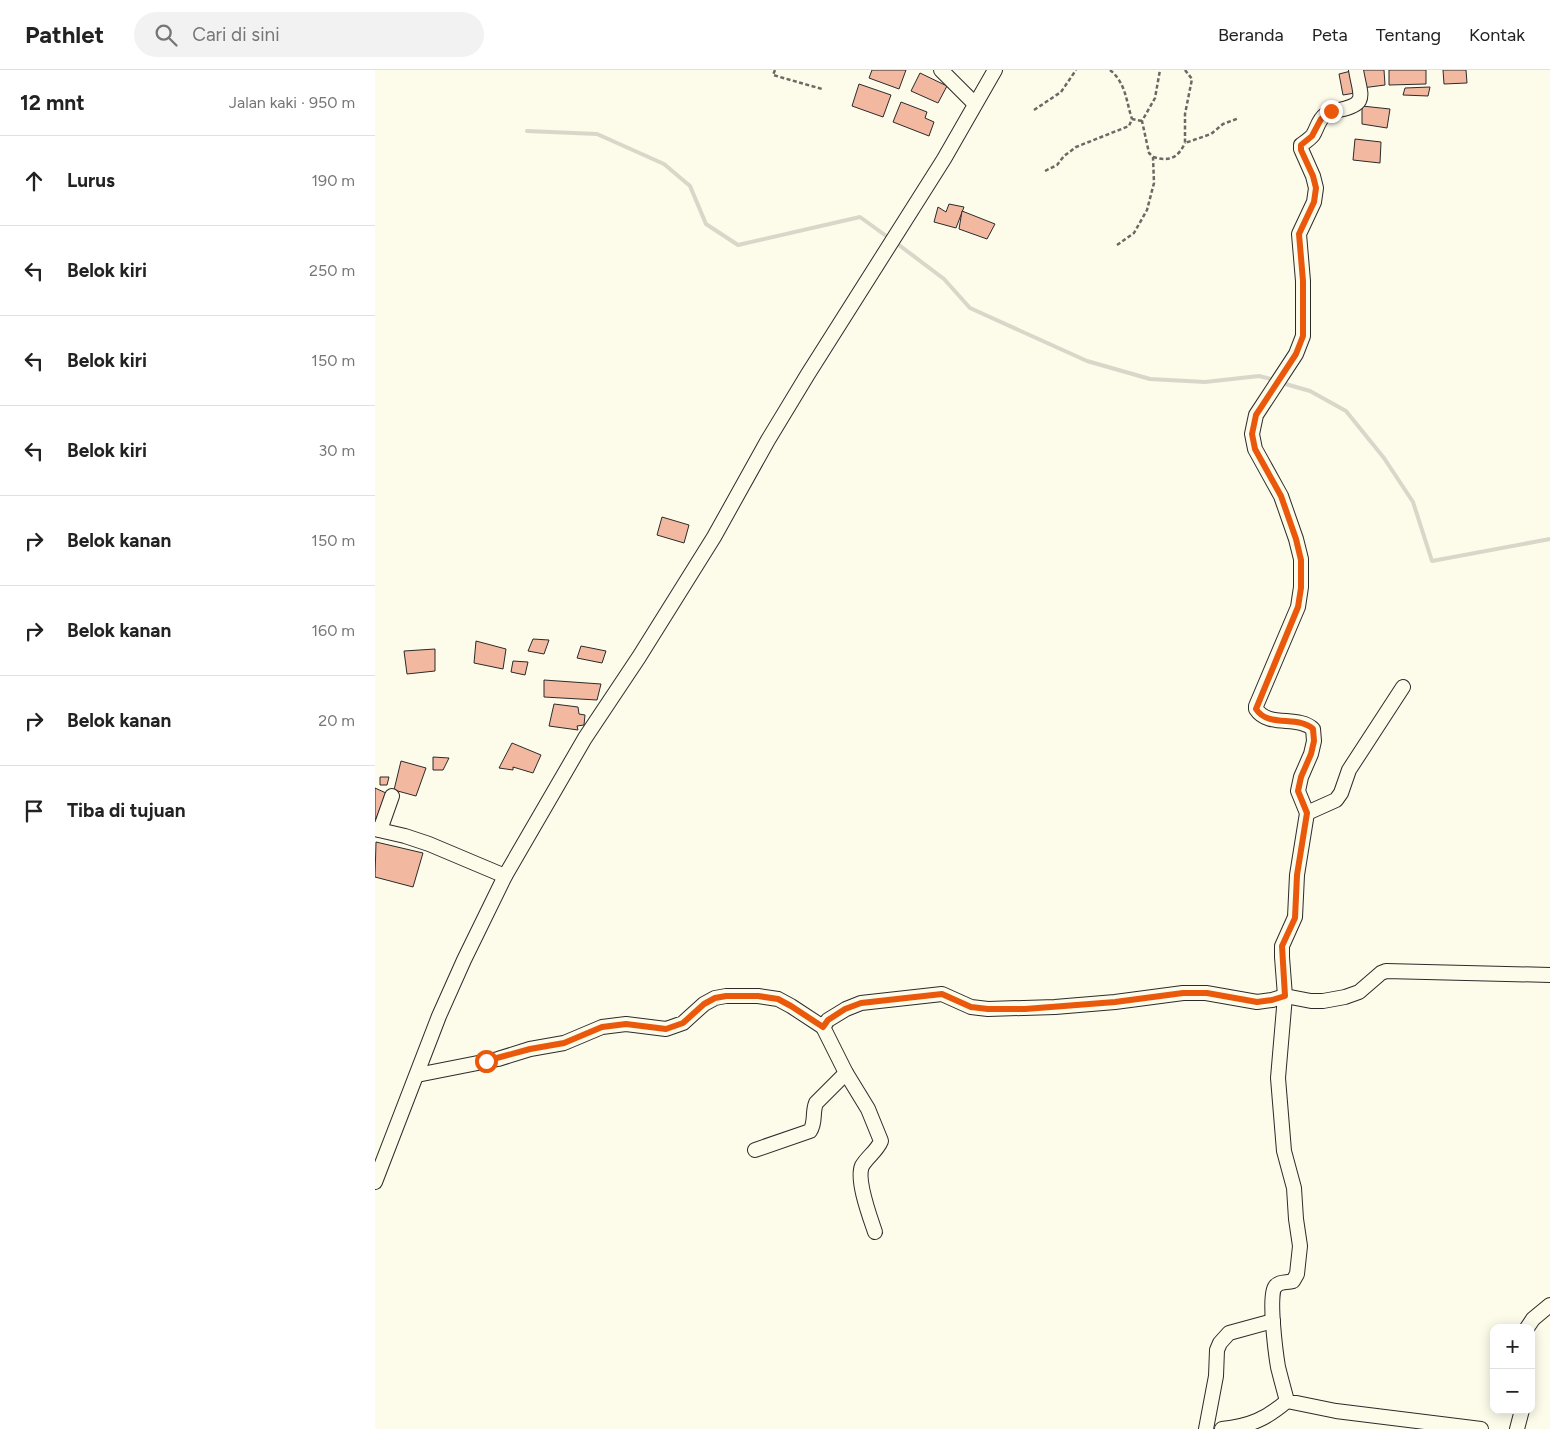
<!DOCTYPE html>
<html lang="id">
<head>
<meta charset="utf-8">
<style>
	body { margin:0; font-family:Figtree,sans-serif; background:#f2f2f2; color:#222 }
	.controls { position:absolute; right:15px; bottom:15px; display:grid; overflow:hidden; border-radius:10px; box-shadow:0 2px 12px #0003 }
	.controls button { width:45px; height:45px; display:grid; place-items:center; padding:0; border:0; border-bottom:1px solid #e0e0e0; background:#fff; color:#222; font:25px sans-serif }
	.stop { position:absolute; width:15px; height:15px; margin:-11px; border:4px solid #ea580c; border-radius:50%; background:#fff }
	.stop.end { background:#ea580c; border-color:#fff; box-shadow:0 1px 5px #0008 }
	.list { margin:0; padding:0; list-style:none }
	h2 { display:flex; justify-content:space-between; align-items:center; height:65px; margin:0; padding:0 20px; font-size:21px }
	h2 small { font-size:16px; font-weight:400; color:#767676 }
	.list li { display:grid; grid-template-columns:32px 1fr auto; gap:15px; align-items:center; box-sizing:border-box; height:90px; padding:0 20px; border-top:1px solid #e0e0e0 }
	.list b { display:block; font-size:19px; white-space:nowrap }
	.list em { font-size:16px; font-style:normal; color:#767676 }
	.icon { flex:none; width:28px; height:28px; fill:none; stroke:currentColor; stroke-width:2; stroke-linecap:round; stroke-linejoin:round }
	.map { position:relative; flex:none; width:1175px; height:1359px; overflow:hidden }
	header { display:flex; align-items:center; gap:30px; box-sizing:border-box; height:70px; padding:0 25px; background:#fff; border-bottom:1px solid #e0e0e0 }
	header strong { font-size:24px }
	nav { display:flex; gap:28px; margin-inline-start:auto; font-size:18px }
	.search { width:350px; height:45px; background:#f2f2f2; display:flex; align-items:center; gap:12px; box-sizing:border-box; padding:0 18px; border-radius:28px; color:#767676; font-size:19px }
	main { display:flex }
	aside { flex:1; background:#fff }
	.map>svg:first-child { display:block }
</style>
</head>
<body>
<header>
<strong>Pathlet</strong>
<div class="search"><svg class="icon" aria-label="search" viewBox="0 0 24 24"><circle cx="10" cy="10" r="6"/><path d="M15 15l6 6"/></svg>Cari di sini</div>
<nav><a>Beranda</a><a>Peta</a><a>Tentang</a><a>Kontak</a></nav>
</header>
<main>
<aside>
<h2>12 mnt<small>Jalan kaki · 950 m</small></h2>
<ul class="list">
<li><svg class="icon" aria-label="ahead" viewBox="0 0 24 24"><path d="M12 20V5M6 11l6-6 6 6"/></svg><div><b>Lurus</b></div><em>190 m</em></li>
<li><svg class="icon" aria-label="left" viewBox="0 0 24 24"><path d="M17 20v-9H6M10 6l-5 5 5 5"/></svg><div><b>Belok kiri</b></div><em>250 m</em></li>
<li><svg class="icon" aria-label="left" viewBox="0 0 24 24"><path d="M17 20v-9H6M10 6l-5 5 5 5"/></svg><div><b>Belok kiri</b></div><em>150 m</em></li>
<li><svg class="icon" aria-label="left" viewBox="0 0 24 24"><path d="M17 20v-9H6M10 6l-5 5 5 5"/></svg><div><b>Belok kiri</b></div><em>30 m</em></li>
<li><svg class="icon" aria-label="right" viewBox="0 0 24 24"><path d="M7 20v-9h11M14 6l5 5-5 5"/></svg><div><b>Belok kanan</b></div><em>150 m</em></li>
<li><svg class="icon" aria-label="right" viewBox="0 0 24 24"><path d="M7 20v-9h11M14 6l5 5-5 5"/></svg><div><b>Belok kanan</b></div><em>160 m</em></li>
<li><svg class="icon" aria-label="right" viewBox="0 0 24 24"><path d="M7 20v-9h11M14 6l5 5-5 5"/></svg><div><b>Belok kanan</b></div><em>20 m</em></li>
<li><svg class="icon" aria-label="arrive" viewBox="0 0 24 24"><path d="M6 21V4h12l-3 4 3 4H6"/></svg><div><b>Tiba di tujuan</b></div></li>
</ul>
</aside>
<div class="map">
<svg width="1175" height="1359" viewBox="0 0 1175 1359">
	<rect width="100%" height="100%" fill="#fdfbea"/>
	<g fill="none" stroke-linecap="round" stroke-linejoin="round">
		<g stroke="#d8d7c9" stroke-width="4">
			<path d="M152 61 222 64 289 94 315 116 331 154 363 175 485 147 514 168"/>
			<path d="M520 172 569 209 595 238 712 291 775 309 830 312 884 306 900 310"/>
			<path d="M907 313 935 321 971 341 1009 388 1038 432 1057 491 1175 469"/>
		</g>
	</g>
	<g fill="#f2b8a0" stroke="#2b2b2b">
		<path d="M497 0H531L524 19 494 8Z"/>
		<path d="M986 0H1009L1010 15 987 18Z"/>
		<path d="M1014 0H1051V14L1014 15Z"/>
		<path d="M1068 0H1091L1092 13 1069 14Z"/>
		<path d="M976 1 980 23 968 25 964 4Z"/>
		<path d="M545 3 572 16 563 33 536 21Z"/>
		<path d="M484 14 516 25 508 47 477 36Z"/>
		<path d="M1055 17 1053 26 1028 25 1030 18Z"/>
		<path d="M526 32 552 42 550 48 559 52 554 66 518 52Z"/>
		<path d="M987 36 1015 39 1012 58 987 54Z"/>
		<path d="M980 69 1006 72 1005 93 978 90Z"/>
		<path d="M574 134 589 137 581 158 559 152 563 137 571 142Z"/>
		<path d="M587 141 620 154 612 169 584 159Z"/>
		<path d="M287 447 314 455 309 473 282 465Z"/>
		<path d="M158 569 174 570 169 584 153 581Z"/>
		<path d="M101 571 131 579 128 599 99 593Z"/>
		<path d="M206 576 231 581 227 593 202 588Z"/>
		<path d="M60 579V601L32 604 29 581Z"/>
		<path d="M138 591 153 592 150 605 136 602Z"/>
		<path d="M169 610 226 614 222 630 169 627Z"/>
		<path d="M179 634 203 637 204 644 210 645 209 655 202 656 203 660 174 656Z"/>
		<path d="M137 673 166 685 158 703 138 697V700L124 698Z"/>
		<path d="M58 687 74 688 68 700H58Z"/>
		<path d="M26 691 51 698 41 726 19 720Z"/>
		<path d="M5 707H14L12 715H5Z"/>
		<path d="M0 718 11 723 1 749H0Z"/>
		<path d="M1 772 48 783 38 817 0 807Z"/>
	</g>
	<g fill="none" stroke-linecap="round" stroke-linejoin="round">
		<g stroke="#2b2b2b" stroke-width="16">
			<g id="minor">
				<path d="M566 0 600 34"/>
				<path d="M981 0C985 25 994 34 964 40 958 41 954 42 950 45 943 50 942 59 938 65 935 69 930 72 926 75V79L938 106 941 118 939 132 924 164 928 211V266L921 284 881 345 877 364 880 379 906 426 921 469 926 489V517L923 537 881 636V639C893 658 923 645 938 659L939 671 936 684 926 707 923 721 932 743 922 805 920 847 907 876V887L910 926 903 1008 909 1081 919 1118 921 1149 925 1176 922 1204 918 1211C911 1213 904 1211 900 1217 893 1225 901 1285 903 1297 906 1309 909 1320 912 1331L961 1341 1106 1359"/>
				<path d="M932 743 961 730 966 723 974 700 1028 617"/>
				<path d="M0 759 30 766 54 774 130 806"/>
				<path d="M5 760 17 726"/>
				<path d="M448 957 471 1003 493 1039 506 1071C502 1081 492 1087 487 1096 481 1110 495 1147 500 1162"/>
				<path d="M42 1005 123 989 155 979 189 973 227 957 251 954 291 959 308 953 329 934 340 928 351 926H383L403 929 416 936 448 957 453 950 471 939 486 933 567 924 596 937 613 939 680 937 740 932 808 923H831L882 932 897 930 910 926 936 931H948L970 927 984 922 1006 903 1011 901 1175 905"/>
				<path d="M380 1080 435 1061C441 1052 437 1043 441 1033L471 1003"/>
				<path d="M0 1112 64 946 89 890 130 806 210 668 264 587 339 467 393 370 433 304 569 89 620 0"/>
				<path d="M1152 1258 1158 1249 1175 1235"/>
				<path d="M831 1359 841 1306 842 1280 845 1273 854 1263 898 1251"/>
				<path d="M847 1359C875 1356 891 1349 912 1331"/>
				<path d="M1142 1359 1147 1340"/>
			</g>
		</g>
		<g stroke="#6a6964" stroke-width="2.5" stroke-dasharray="4 2.5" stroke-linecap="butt">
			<path d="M400 0 398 5 447 19"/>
			<path d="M735 0C751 13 751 31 757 49"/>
			<path d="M810 0 817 9 810 44V73L836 64 848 54 864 48"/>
			<path d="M659 40 686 22 701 0"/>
			<path d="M778 87C794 92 803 88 810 73"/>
			<path d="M670 101 682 95 689 86 701 77 754 56 757 49 767 51"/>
			<path d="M742 175 759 163 772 140 779 113 778 87 774 83 767 51 780 28 785 0"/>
		</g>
		<use href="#minor" stroke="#fdfbea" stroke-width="14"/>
	</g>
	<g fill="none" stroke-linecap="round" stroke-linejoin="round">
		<path stroke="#ea580c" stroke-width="6" d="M111 991 155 979 189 973 227 957 251 954 291 959 308 953 329 934 340 928 351 926H383L403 929 416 936 448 957 453 950 470 939 486 933 567 924 596 937 613 939H650L740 932 808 923H832L882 932 897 930 910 926 907 876 920 848 922 805 932 743 923 721 926 707 936 684 939 671 938 659C923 645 893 658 881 639L923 537 926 518V490L921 469 906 426 880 379 877 364 881 345 921 284 928 266V211L924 164 939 132 941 118 938 106 926 80V75L937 66 946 49 956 41"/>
	</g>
</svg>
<div class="controls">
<button>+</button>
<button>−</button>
</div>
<div class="stop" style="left:111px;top:991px"></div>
<div class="stop end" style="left:956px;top:41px"></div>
</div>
</main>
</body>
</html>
